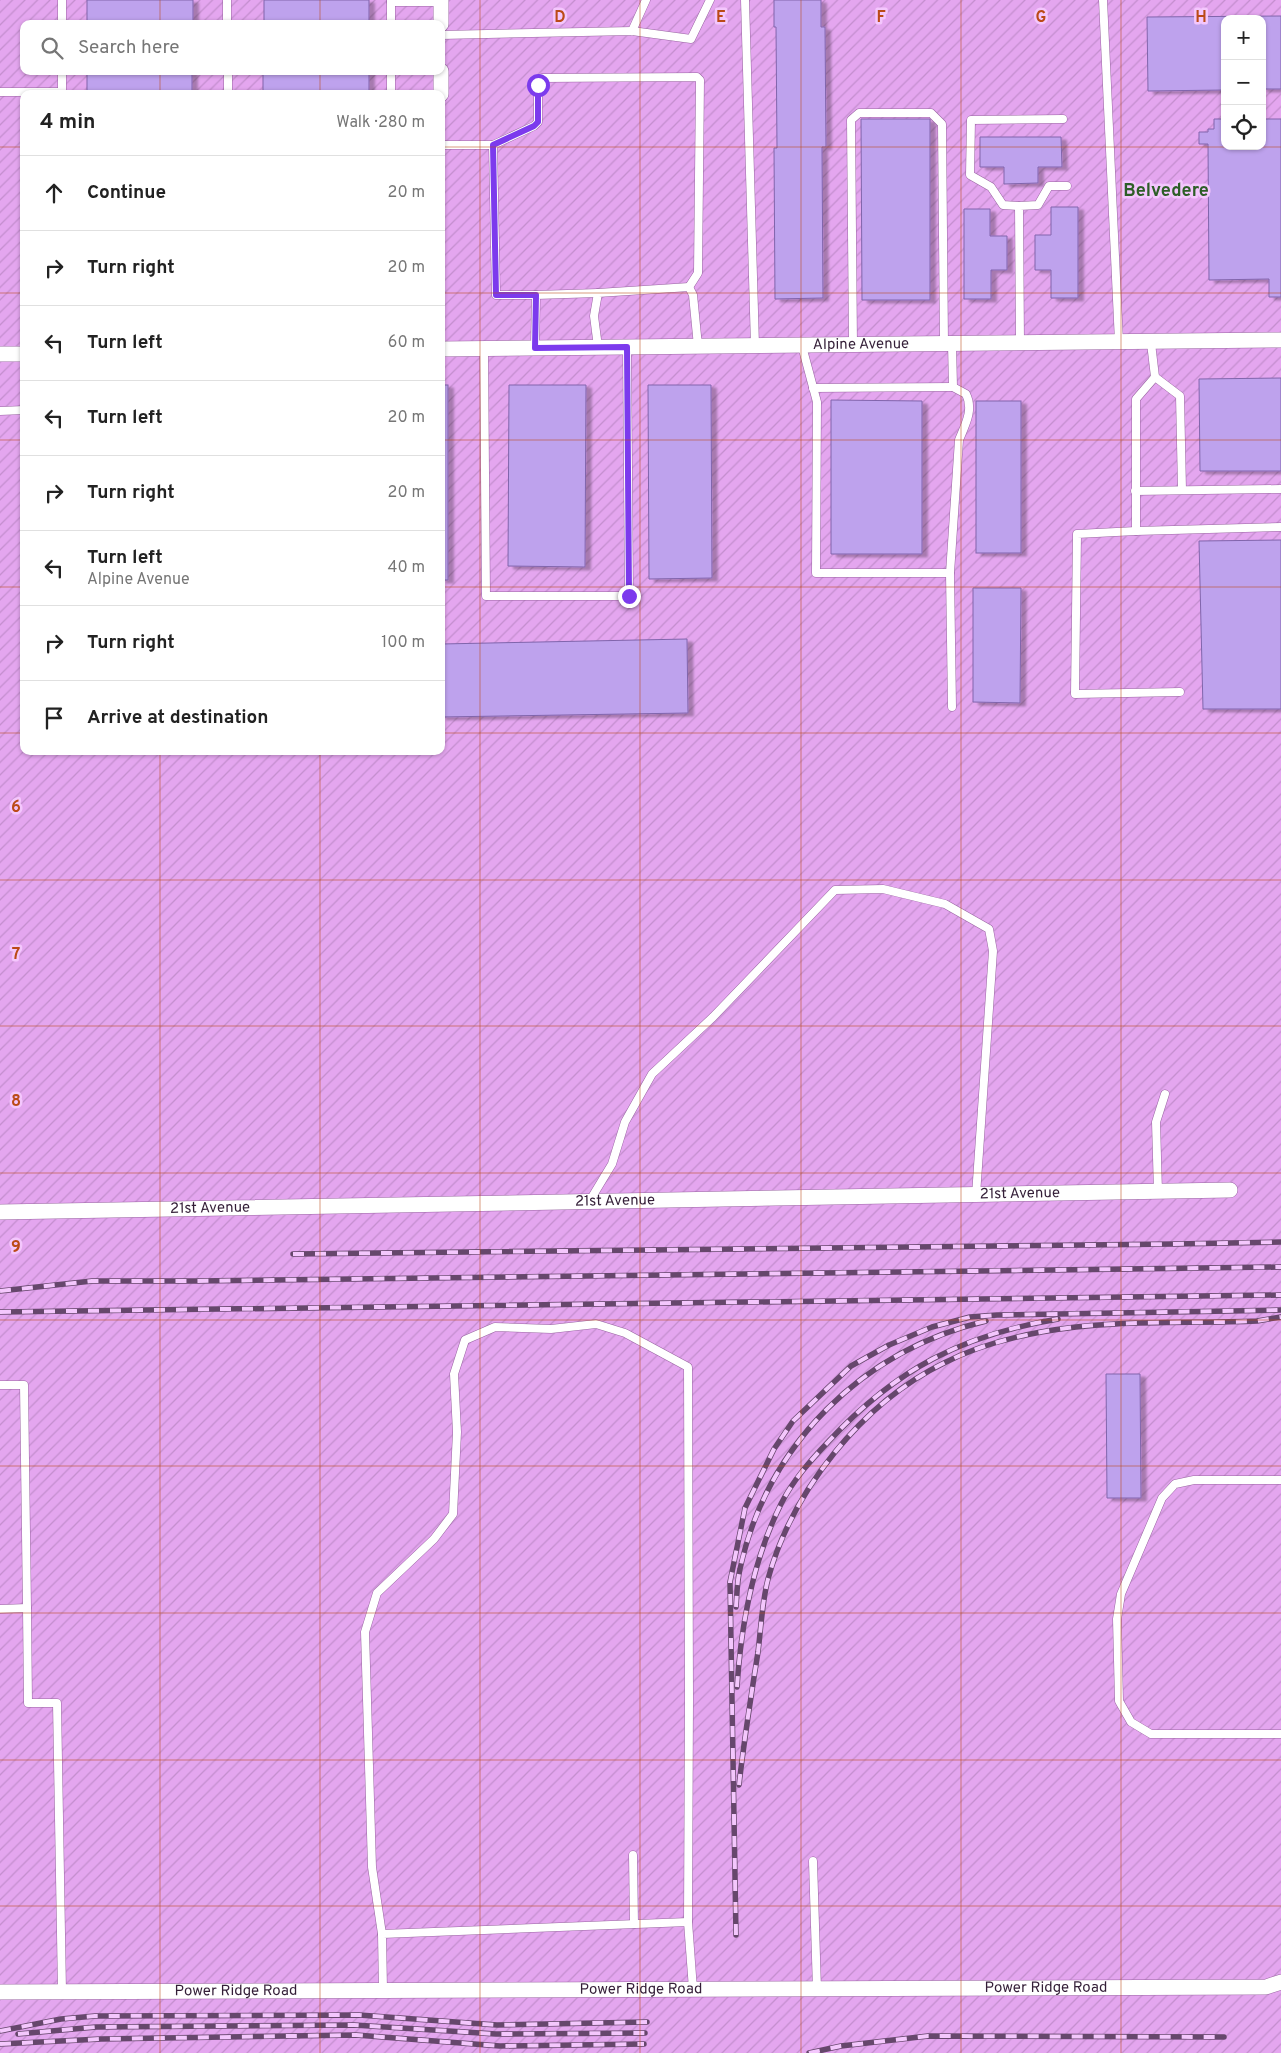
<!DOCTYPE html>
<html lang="en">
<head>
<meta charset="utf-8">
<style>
	body { margin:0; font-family:Overpass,sans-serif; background:#f6f6f6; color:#222 }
	.controls { position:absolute; right:15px; top:15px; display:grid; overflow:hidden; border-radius:10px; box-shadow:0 1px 4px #0004 }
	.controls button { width:45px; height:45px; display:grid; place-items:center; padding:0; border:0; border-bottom:1px solid #e0e0e0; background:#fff; color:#222; font:25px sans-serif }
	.stop { position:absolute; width:15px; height:15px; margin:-11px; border:4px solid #7c3aed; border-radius:50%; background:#fff }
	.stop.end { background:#7c3aed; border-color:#fff; box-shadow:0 1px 5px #0008 }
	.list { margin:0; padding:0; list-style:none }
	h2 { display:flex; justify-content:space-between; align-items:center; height:65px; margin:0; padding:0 20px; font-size:21px }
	h2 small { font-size:16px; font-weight:400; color:#767676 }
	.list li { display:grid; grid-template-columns:32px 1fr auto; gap:15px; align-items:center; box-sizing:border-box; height:75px; padding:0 20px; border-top:1px solid #e0e0e0 }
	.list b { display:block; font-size:19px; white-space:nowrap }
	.list p { margin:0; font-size:16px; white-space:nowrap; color:#767676 }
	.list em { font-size:16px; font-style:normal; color:#767676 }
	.icon { flex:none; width:28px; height:28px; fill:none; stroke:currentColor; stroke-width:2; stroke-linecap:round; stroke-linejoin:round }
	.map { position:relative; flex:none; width:1281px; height:2053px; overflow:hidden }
	.search { position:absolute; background:#fff; box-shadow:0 1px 4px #0004; left:20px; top:20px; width:425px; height:55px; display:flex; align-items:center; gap:12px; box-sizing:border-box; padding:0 18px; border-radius:10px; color:#767676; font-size:19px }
	.panel { position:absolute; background:#fff; box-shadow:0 1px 4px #0004; left:20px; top:90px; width:425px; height:665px; border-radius:10px }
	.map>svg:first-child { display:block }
</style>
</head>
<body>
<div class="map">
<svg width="1281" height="2053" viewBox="0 0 1281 2053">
	<defs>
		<pattern id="industrial-furrows" width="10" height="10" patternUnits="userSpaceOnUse" patternTransform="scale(1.25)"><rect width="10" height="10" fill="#e4a6ef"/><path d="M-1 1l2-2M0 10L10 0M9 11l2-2" fill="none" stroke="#c48ece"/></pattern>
		<filter id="shadow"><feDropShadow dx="5.5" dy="3" stdDeviation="1" flood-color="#0004"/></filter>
	</defs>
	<rect width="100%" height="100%" fill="#edb4f8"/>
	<path fill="url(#industrial-furrows)" fill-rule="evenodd" d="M0 0H1281V2053H0ZM1225 19H1262V146H1225ZM24 24H441V71H24ZM24 94H441V751H24Z"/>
	<g fill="#bea2ed" stroke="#8165ac" filter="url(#shadow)">
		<rect x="87" y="0" width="106" height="24"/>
		<rect x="264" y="0" width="105" height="24"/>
		<path d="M774 0H821V27H825L826 147H822L823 298 775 299 774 148H777L776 27H774Z"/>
		<path d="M1281 16V89H1262V19H1225V90L1148 91 1147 17Z"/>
		<rect x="87" y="71" width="105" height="23"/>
		<rect x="263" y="71" width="106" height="23"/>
		<path d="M861 119H930V300H862Z"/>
		<path d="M1214 119H1225V146H1262V119H1281V297H1269V279L1209 280 1208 144H1199V132H1208V129H1214Z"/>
		<path d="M980 137H1061L1062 167H1038V183L1004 184V167H980Z"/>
		<path d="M1051 207H1078V298H1051V270H1035V235H1051Z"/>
		<path d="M964 209H990V236H1007V270H991V299H964Z"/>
		<path d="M1281 378V471H1200L1199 379Z"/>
		<rect x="441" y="385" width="7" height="195"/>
		<path d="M509 385H586L585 567 508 566Z"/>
		<path d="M648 385H711L712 578 649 579Z"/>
		<path d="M831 400 922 401V554H831Z"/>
		<rect x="976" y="401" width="45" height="152"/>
		<path d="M1281 540V709H1203L1199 541Z"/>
		<path d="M973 588H1021L1020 703 973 702Z"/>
		<path d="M687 639 688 713 441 717V644Z"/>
		<path d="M1106 1374H1140L1141 1498H1107Z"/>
	</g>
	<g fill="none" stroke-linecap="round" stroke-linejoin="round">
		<g stroke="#9964a2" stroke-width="9">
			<g id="service">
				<path d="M62 0V24"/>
				<path d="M227 0V24"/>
				<path d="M391 0V24"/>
				<path d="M745 0 755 346"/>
				<path d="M1103 0 1119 342"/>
				<path d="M391 2H441"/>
				<path d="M632 31 646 0"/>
				<path d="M441 35 632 31 691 39 710 0"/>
				<path d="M62 71V94"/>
				<path d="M228 71V94"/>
				<path d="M391 71V94"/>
				<path d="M0 92H62"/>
				<path d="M441 145H493L496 295H536"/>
				<path d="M493 145 534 126 538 122V81L542 78 697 77 700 80 698 273 689 287"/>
				<path d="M1019 206 1003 205 991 187 970 175 971 120 1063 119"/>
				<path d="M1020 343 1019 206 1038 205 1049 186H1067"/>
				<path d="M853 345 851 120 859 113H931L942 124 944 344"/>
				<path d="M802 346 817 402 816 573H950"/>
				<path d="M598 347 594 316 598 293 689 287 693 295 698 346"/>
				<path d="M484 348 486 596H629L627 347"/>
				<path d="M535 348 536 295 598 293"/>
				<path d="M1155 377 1180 396 1182 490"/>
				<path d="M813 388 953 387"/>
				<path d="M0 411 24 410"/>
				<path d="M1135 491 1281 489"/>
				<path d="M1136 531V399L1155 377 1151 343"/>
				<path d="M1180 692 1075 694 1077 534 1136 531 1281 527"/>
				<path d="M952 707 950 573 959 440C965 425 974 410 966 394L953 387 952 344"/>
				<path d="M1158 1192 1156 1122 1165 1094"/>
				<path d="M589 1202 612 1164 625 1122 652 1074 713 1017 835 890 883 889 945 904 989 929 993 951 976 1195"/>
				<path d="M0 1385H24L27 1608"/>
				<path d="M1281 1480H1194L1175 1484 1162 1498 1121 1594 1117 1619 1119 1701 1131 1722 1151 1734H1281"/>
				<path d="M0 1609 27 1608 28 1703H57L62 1991"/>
				<path d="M633 1855 634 1924"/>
				<path d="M813 1861 817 1989"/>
				<path d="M382 1934 372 1867 365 1632 377 1593 434 1539 453 1514 457 1432 454 1374 465 1340 495 1327 551 1329 596 1324 625 1333 688 1367 689 1700 688 1922"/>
				<path d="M383 1990 382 1934 688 1922 693 1989"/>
			</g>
		</g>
		<g stroke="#9964a2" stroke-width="16">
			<g id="minor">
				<path d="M441 24V0"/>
				<path d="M441 94V71"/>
				<path id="s1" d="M441 349 1281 340"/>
				<path d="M0 354H24"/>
				<path id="s2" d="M0 1212 1230 1190"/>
				<path id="s3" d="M0 1992 1266 1987 1281 1982"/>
			</g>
		</g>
		<use href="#service" stroke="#fff" stroke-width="8"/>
		<use href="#minor" stroke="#fff" stroke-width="15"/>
		<g stroke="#66476c" stroke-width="5.5">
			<g id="rail">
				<path d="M293 1254 1174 1244 1281 1242"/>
				<path d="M0 1291 92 1281H197L1281 1267"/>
				<path d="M0 1312 1281 1295"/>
				<path d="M736 1607C737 1594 737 1581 740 1569 767 1444 863 1350 986 1321"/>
				<path d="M737 1687C741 1625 753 1560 781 1504 793 1480 811 1460 829 1441 896 1369 962 1335 1058 1319"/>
				<path d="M739 1785C744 1740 751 1696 758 1652 761 1628 762 1602 768 1579 792 1491 862 1403 944 1363 973 1348 1008 1338 1041 1332 1112 1319 1185 1324 1257 1321L1281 1317"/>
				<path d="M736 1935 730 1582 745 1508 774 1449 793 1421 851 1366 889 1345 932 1327 970 1317 997 1315 1281 1310"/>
				<path d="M0 2031 61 2019 95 2016 359 2015 497 2025 647 2022"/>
				<path d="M18 2034 96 2027 354 2025 496 2034 645 2033"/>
				<path d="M0 2044 101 2039 356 2035 500 2046 644 2044"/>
				<path d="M809 2053 841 2046 928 2036 1224 2037"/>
			</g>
		</g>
		<use href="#rail" stroke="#f4c7fd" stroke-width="4" stroke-dasharray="11" stroke-linecap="butt"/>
	</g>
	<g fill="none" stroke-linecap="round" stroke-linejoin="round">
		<path stroke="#7c3aed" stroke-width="6" d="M538 85V122L534 126 493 145 496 295H536L535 348 627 347 629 596"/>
	</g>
	<path fill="none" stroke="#bb4a17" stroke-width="1" stroke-opacity="0.55" d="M160 0V24M320 0V24M480 0V2053M640 0V2053M801 0V2053M961 0V2053M1121 0V2053M160 71V94M320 71V94M0 147H24M441 147H1281M0 293H24M441 293H1281M0 440H24M441 440H1281M0 587H24M441 587H1281M0 733H24M441 733H1281M160 751V2053M320 751V2053M0 880H1281M0 1026H1281M0 1173H1281M0 1320H1281M0 1466H1281M0 1613H1281M0 1760H1281M0 1906H1281"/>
	<g text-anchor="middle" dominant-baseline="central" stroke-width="5" stroke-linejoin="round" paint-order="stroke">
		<g font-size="15" fill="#331e37" stroke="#f4c7fd">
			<text stroke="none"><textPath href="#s1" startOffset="420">Alpine Avenue</textPath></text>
			<text stroke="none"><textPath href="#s2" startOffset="1020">21st Avenue</textPath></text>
			<text stroke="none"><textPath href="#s2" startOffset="615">21st Avenue</textPath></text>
			<text stroke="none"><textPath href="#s2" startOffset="210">21st Avenue</textPath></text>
			<text stroke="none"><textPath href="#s3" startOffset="1046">Power Ridge Road</textPath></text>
			<text stroke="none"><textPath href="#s3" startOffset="641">Power Ridge Road</textPath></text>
			<text stroke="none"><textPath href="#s3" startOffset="236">Power Ridge Road</textPath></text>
		</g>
		<g font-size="18" font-weight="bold" fill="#2e5e27" stroke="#f4c7fd">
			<text x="1166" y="191">Belvedere</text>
		</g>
	</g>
	<g font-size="16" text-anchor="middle" font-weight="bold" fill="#bb4a17" stroke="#f4c7fd" stroke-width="5" stroke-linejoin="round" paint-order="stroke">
		<text x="560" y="22">D</text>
		<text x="721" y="22">E</text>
		<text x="881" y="22">F</text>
		<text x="1041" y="22">G</text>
		<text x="1201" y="22">H</text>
		<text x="16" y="812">6</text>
		<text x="16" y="959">7</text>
		<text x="16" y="1106">8</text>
		<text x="16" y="1252">9</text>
	</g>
</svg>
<div class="controls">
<button>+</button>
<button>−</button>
<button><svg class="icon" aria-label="locate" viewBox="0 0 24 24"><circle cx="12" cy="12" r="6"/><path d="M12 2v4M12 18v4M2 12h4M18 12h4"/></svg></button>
</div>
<div class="stop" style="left:538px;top:85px"></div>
<div class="stop end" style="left:629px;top:596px"></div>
<div class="search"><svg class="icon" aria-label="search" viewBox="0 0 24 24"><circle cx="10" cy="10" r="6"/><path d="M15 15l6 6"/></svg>Search here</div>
<section class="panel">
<h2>4 min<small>Walk · 280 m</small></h2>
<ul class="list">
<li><svg class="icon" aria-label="ahead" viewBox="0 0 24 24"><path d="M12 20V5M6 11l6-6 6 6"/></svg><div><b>Continue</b></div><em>20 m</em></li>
<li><svg class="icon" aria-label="right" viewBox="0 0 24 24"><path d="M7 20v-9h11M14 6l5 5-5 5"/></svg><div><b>Turn right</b></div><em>20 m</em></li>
<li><svg class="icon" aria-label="left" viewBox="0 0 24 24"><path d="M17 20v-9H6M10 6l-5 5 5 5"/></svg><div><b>Turn left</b></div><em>60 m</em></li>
<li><svg class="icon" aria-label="left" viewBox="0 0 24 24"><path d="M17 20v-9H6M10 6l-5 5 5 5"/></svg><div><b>Turn left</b></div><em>20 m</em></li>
<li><svg class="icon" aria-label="right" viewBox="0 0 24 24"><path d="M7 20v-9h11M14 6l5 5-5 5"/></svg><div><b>Turn right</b></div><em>20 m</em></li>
<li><svg class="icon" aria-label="left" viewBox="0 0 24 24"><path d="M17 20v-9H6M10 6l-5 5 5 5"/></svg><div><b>Turn left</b><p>Alpine Avenue</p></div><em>40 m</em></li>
<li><svg class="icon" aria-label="right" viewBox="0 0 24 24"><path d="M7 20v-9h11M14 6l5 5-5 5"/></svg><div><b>Turn right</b></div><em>100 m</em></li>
<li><svg class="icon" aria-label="arrive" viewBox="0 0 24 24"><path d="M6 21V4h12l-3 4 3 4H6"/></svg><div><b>Arrive at destination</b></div></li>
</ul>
</section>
</div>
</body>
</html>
